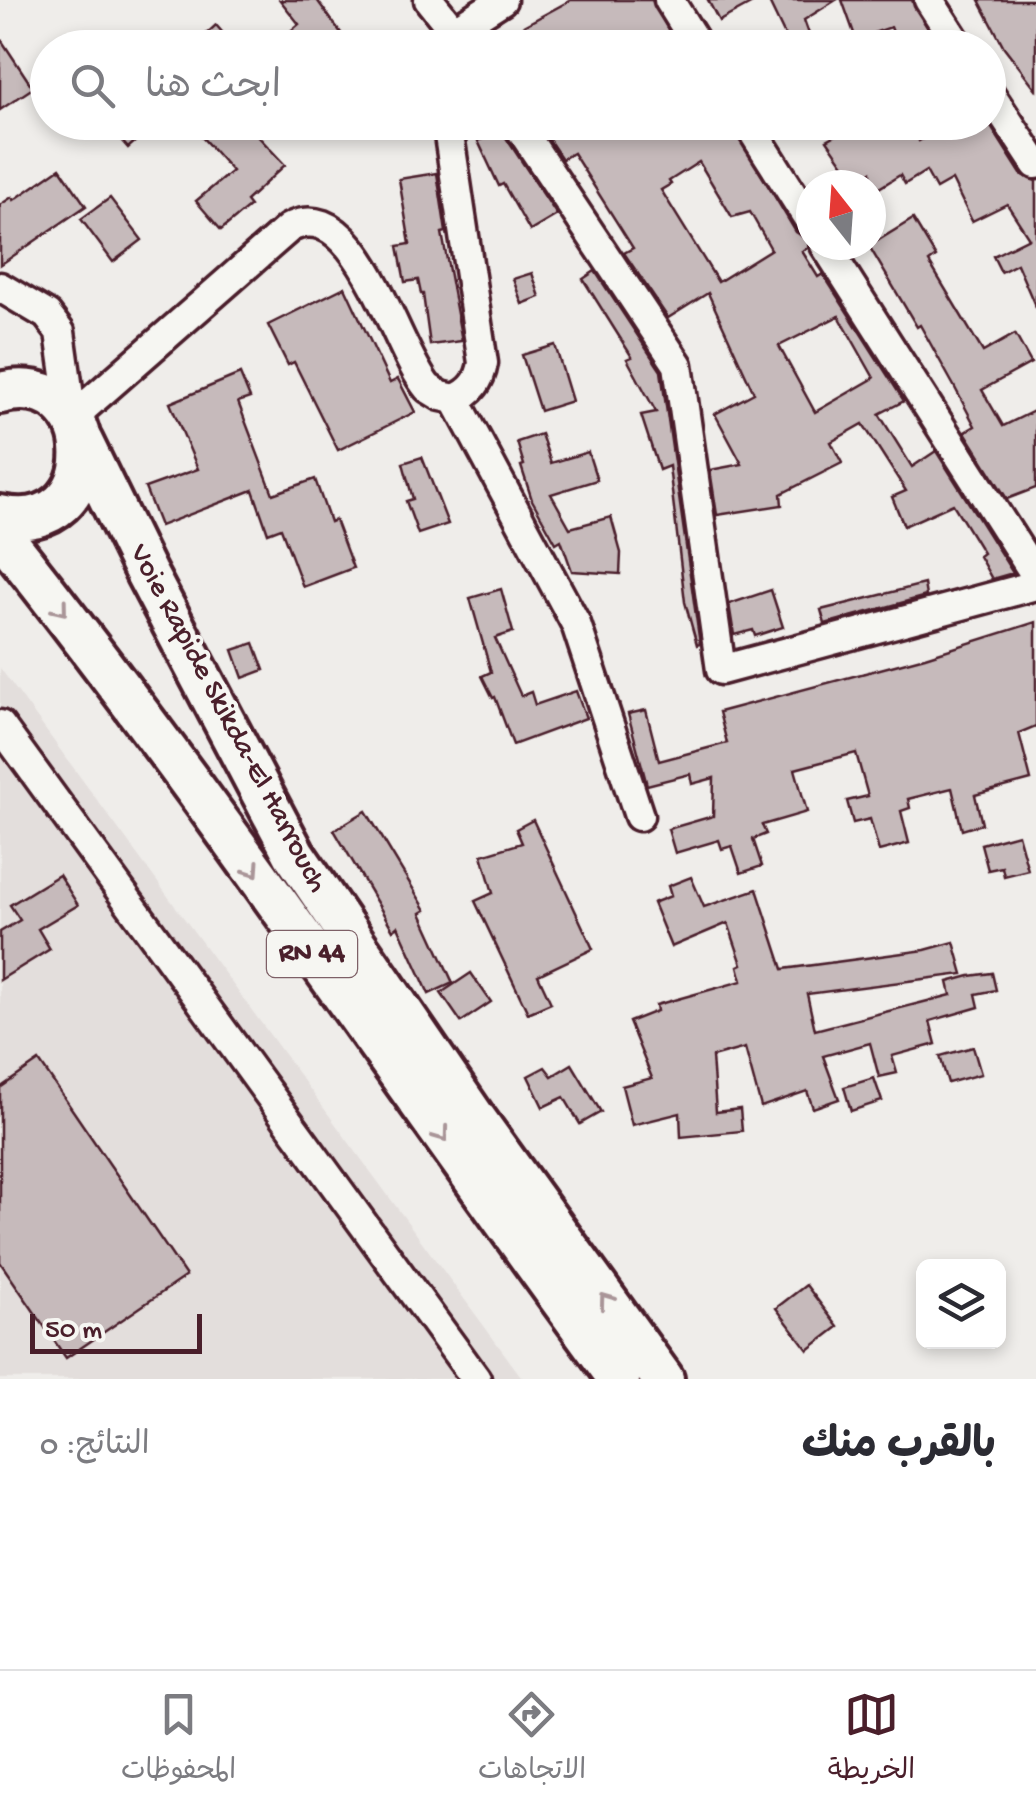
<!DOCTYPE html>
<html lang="ar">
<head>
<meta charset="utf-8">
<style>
	body { margin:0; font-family:"Gochi Hand","Playpen Sans Arabic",sans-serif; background:#f7f7f7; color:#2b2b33; direction:rtl }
	.controls { position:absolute; right:30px; bottom:30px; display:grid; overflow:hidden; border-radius:15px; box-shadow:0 5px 15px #0003 }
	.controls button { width:90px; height:90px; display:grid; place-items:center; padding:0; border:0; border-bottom:2px solid #e1e1e2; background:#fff; color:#2b2b33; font:50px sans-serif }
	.compass { position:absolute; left:796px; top:170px; width:90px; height:90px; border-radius:50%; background:#fff; box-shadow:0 5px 15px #0003; rotate:343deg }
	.scale { position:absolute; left:30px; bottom:25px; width:172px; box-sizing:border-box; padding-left:10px; border:5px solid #4a1f2b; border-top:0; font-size:28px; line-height:35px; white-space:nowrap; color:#4a1f2b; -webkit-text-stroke:8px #f6f6f2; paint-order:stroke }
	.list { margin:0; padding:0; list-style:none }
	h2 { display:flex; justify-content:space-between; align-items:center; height:130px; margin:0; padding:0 40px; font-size:42px }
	h2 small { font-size:32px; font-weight:400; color:#7c7c81 }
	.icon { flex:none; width:55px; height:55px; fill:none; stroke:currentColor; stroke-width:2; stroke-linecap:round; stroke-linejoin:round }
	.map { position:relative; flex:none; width:1036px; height:1379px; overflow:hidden; direction:ltr }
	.search { position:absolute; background:#fff; box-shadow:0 5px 15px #0003; left:30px; right:30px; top:30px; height:110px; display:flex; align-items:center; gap:25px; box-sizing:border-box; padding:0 35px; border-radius:55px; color:#7c7c81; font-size:38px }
	.sheet { height:290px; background:#fff }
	nav { display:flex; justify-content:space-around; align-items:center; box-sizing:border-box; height:140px; border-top:2px solid #e1e1e2; background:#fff; font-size:28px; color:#7c7c81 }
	nav a { display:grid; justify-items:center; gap:5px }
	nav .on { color:#4a1f2b }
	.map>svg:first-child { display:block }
</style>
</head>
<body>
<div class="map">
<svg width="1036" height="1379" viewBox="0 0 1036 1379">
	<rect width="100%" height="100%" fill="#efedea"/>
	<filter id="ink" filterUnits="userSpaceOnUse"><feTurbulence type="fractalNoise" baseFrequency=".01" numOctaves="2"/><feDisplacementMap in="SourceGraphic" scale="20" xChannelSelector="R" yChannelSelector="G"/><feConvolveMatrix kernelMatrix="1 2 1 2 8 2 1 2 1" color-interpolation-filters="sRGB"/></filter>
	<g filter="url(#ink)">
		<path fill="#e3dedc" d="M0 668 523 1379H0Z"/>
		<g fill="#c6babb" stroke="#4a1f2b" stroke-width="2.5" fill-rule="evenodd">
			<path d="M280 0H317L352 48H270L299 24Z"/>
			<path d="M571 0H652L678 48H483Z"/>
			<path d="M708 0H758L719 21Z"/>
			<path d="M768 0H836L804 20 814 48H791Z"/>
			<path d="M842 0H912L939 48H899L891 27 856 39Z"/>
			<path d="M979 0H1036V89L1004 47Z"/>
			<path d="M216 25 236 48H191Z"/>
			<path d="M0 38 33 88 0 110Z"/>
			<path d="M105 122H157L128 148Z"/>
			<path d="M216 122H272L257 135 285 165 246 201 250 206 221 230 196 201 232 171 201 136Z"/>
			<path d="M537 122H730L796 232 809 240 808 248 802 251 818 277 823 274 904 401 879 414 912 467 936 451 1013 573 992 579 979 556 983 553 953 504 904 526 892 497 906 491 863 424 831 442 842 463 781 494 782 505 717 515 710 470 742 464 715 414 754 393 708 293 668 318 624 253 633 248 573 153 562 159ZM699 162 732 217 750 212 771 249 718 282 661 190 671 184 669 181ZM839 316 874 378 815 412 779 346Z"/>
			<path d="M860 122H910L919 141 951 122H988L1021 174 1036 181V308L1017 264 1001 272 993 256 1029 238 1007 204 972 221 952 180 936 189 926 171 905 184 900 175 871 193V172L856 182 827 140Z"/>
			<path d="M501 130 557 215 530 231 503 184 499 186 478 141Z"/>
			<path d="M60 168 86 206 0 265V205L12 197 14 200Z"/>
			<path d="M437 173 446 232 442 233 462 341 430 345 423 294H421L418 280 405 282 398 246 410 244 399 179Z"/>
			<path d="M110 198 142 240 113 262 81 219Z"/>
			<path d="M913 219 936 257 929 262 983 352 1015 334 1031 363 982 390 1003 426 1036 410V488L1007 499 965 432 975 426 954 386 920 325 917 327 869 246Z"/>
			<path d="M595 271 661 371 700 644 697 645 685 602 669 466 659 470 641 415 656 412 627 359 632 357 583 279Z"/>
			<path d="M532 273 540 297 522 304 513 279Z"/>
			<path d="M345 287 390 383 398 379 415 412 338 450 294 362 288 365 268 325Z"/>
			<path d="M555 345 572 401 540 411 522 355Z"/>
			<path d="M240 374 250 398 238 402 273 494 315 479 330 522 335 520 353 568 303 587 281 528 268 533 253 490 160 526 145 488 198 469 170 403Z"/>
			<path d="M541 434 551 463 588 452 597 480 551 494 570 528 611 517 621 553 620 574 572 571 561 540 556 543 532 500 521 466 524 465 517 442Z"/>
			<path d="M422 457 448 524 418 534 406 501 413 499 403 463Z"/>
			<path d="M924 584 926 596 825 624 821 610Z"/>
			<path d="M501 589 513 632 495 638 521 696 531 692 535 705 576 691 586 718 513 745 495 697 493 698 482 676 491 672 470 598Z"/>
			<path d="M771 590 783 627 755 636 753 630 734 635 729 604Z"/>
			<path d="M1036 622V726L1019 733 1031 780 975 795 982 824 962 830 952 788 908 799 910 808 901 811 909 843 879 851 870 819 853 823 847 801 868 796 856 753 795 769 807 812 762 825 766 834 753 839 762 866 741 873 732 846 722 849 719 840 675 853 668 829 713 816 714 778 692 784 690 774 647 785 628 714 646 710 659 761 727 743 719 712 925 657Z"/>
			<path d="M254 643 264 670 243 678 233 650Z"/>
			<path d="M366 811 426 910 421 913 453 983 429 994 398 926 393 930 334 830Z"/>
			<path d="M533 820 593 949 538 975 551 1003 528 1013 475 901 493 893 482 855 522 843 516 829Z"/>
			<path d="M1018 834 1028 870 1004 876 1002 867 988 870 981 844Z"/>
			<path d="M59 875 78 905 38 929 50 949 0 980V932L20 920 10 905Z"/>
			<path d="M691 877 704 907 757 889 783 969 925 950 954 942 963 974 807 994 815 1030 951 995 948 982 970 976 992 973 996 990 976 994 979 1007 930 1021 936 1044 892 1056 897 1073 879 1077 870 1043 823 1056 839 1099 813 1108 807 1091 761 1107 745 1048 712 1057 716 1112 740 1109 742 1131 681 1137 680 1113 632 1125 622 1086 652 1078 629 1022 657 1011 656 1005 742 981 738 966 742 964 728 923 671 947 653 903 671 896 668 886Z"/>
			<path d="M471 973 491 1002 461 1022 441 993Z"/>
			<path d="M973 1047 981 1074 948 1083 940 1056Z"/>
			<path d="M39 1061 186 1276 66 1358 0 1262V1088Z"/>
			<path d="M572 1064 601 1112 580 1124 564 1097 543 1107 528 1076 545 1067 552 1076Z"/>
			<path d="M874 1078 882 1101 851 1111 844 1087Z"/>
			<path d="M806 1285 838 1327 808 1350 776 1308Z"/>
		</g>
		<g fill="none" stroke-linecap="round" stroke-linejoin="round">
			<g stroke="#4a1f2b" stroke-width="35">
				<g id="minor">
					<path d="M429 0 466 46"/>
					<path d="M669 0 699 48"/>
					<path d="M929 0 960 48"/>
					<path d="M451 48 455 30 502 0"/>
					<path d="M988 91 1036 164"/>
					<path d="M516 122 678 365 721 670 1036 585"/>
					<path d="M747 122 811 223"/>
					<path d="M825 245 1036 576"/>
					<path d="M0 287 47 315 60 332 72 418"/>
					<path d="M455 399 576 624 639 816"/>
					<path d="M72 418 289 228C357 191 395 350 428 388L441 396 455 399C472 392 480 381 483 363L447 122"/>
					<path d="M0 725 476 1379"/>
				</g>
			</g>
			<g stroke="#4a1f2b" stroke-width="48">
				<g id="highway">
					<path d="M0 393C107 366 110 540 0 516"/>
					<path d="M82 442 146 573 294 854 476 1120 663 1379"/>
					<path d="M0 533C218 806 411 1098 619 1379"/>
				</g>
			</g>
			<use href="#minor" stroke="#f6f6f2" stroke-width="28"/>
			<use href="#highway" stroke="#f6f6f2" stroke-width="40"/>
		</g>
		<defs><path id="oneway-chevron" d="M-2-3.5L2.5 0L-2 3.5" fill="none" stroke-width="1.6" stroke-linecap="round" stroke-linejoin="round" transform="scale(2.5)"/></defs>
		<g stroke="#a99598">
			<use href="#oneway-chevron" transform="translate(61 609) rotate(51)"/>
			<use href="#oneway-chevron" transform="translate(253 870) rotate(56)"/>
			<use href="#oneway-chevron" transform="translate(442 1135) rotate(54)"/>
			<use href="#oneway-chevron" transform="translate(606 1300) rotate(-126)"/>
		</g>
	</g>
	<g text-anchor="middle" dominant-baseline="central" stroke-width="8" stroke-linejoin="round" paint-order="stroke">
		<rect fill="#f6f6f2" stroke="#7e6067" stroke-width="2.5" x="267" y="931" width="90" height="46" rx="8"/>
		<g font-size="28" font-weight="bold" fill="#4a1f2b">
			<text x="312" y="954">RN 44</text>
		</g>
		<g font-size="30" fill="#4a1f2b" stroke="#f6f6f2">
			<text transform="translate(227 719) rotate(62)">Voie Rapide Skikda-El Harrouch</text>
		</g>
	</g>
</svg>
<div class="controls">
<button><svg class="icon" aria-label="layers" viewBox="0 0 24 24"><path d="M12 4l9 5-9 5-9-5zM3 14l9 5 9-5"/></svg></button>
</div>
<svg class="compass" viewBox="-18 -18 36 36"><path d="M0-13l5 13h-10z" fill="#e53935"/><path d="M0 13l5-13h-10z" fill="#7c7c81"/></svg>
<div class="scale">50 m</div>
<div class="search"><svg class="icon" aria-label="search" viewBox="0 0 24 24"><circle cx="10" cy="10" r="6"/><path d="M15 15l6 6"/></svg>ابحث هنا</div>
</div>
<section class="sheet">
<h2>بالقرب منك<small>النتائج: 0</small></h2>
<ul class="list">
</ul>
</section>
<nav>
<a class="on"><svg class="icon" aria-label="map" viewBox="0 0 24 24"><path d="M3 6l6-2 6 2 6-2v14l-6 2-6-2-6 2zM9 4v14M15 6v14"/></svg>الخريطة</a>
<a><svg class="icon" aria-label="directions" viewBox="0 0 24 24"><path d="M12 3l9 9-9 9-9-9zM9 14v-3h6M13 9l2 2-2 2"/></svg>الاتجاهات</a>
<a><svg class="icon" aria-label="saved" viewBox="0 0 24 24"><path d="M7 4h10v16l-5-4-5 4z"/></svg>المحفوظات</a>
</nav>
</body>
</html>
